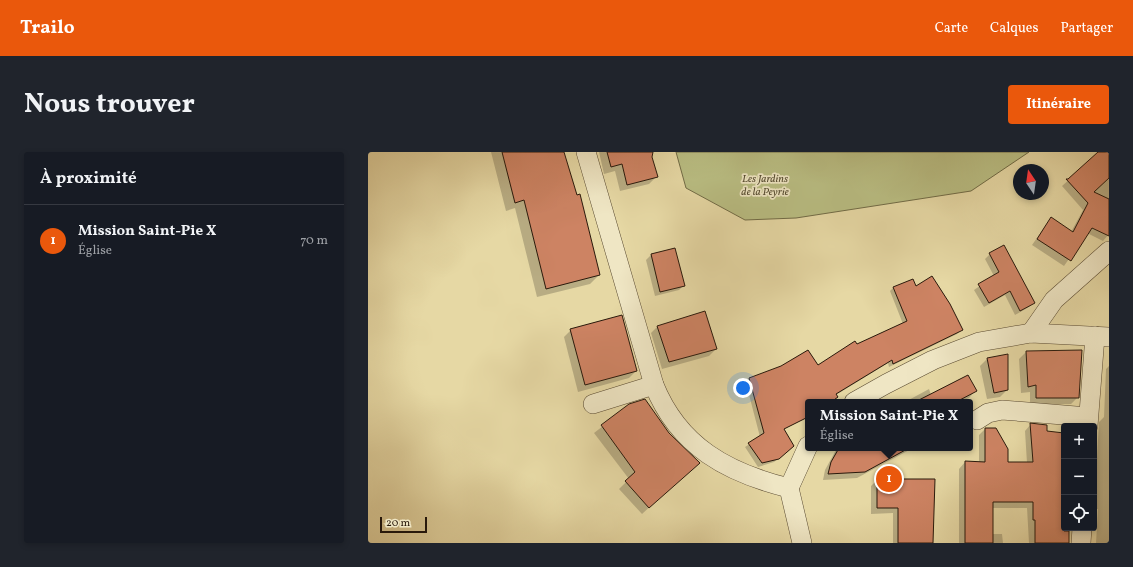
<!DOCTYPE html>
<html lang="fr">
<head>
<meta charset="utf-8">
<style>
	body { margin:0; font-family:Vollkorn,serif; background:#20242c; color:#f1f3f6 }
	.controls { position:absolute; right:12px; bottom:12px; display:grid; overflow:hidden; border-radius:4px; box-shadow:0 2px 6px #0003 }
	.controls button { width:36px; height:36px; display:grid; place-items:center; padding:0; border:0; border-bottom:1px solid #363941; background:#171b24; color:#f1f3f6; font:20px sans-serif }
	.compass { position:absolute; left:645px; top:12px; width:36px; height:36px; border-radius:50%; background:#171b24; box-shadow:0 2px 6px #0003; rotate:347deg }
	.scale { position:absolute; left:12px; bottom:10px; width:47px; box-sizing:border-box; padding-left:4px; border:2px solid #29190b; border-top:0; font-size:11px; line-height:14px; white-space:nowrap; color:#29190b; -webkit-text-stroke:3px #efe6c4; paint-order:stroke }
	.you { position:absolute; left:375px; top:236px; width:14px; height:14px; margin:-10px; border:3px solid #fff; border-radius:50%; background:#1a73e8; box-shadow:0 0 0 6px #1a73e833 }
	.badge { display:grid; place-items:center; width:26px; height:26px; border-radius:50%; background:#ea580c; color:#fff; font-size:13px; font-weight:700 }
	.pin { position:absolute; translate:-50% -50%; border:2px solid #fff; box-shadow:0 1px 4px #0006 }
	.popup { position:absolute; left:437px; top:247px; width:168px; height:52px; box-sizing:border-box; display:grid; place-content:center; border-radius:4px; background:#171b24; filter:drop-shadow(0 1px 3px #0005); font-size:13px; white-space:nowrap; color:#9ea1a6 }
	.popup b { font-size:15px; color:#f1f3f6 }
	.popup::after { content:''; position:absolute; left:50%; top:100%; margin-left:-8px; border:8px solid transparent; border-top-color:#171b24 }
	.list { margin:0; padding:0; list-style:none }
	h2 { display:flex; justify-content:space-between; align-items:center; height:52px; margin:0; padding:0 16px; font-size:17px }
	h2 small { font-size:13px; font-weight:400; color:#9ea1a6 }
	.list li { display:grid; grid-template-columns:26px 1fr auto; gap:12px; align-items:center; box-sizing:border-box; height:72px; padding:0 16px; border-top:1px solid #363941 }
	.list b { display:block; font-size:15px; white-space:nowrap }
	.list p { margin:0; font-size:13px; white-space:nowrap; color:#9ea1a6 }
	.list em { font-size:13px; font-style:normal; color:#9ea1a6 }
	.icon { flex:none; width:22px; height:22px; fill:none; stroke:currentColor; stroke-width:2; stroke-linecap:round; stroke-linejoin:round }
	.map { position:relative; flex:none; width:741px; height:391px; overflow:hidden; border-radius:4px }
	header { display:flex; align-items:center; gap:24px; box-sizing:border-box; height:56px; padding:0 20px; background:#ea580c; color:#fff }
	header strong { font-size:19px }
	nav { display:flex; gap:22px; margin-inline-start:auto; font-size:14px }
	.intro { display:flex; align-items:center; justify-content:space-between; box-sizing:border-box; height:96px; padding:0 24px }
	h1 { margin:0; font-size:28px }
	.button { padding:10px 18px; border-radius:4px; background:#ea580c; color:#fff; font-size:14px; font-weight:700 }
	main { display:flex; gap:24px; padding:0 24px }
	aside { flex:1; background:#171b24; border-radius:4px; box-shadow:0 2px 6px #0003 }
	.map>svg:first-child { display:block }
</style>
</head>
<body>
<header>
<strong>Trailo</strong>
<nav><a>Carte</a><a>Calques</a><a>Partager</a></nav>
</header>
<div class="intro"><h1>Nous trouver</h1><a class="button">Itinéraire</a></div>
<main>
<aside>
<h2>À proximité<small></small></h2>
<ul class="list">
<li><span class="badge">1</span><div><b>Mission Saint-Pie X</b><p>Église</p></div><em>70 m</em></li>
</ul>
</aside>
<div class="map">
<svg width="741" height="391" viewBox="0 0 741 391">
	<rect width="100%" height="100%" fill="#e6d8a4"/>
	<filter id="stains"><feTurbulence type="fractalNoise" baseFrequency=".005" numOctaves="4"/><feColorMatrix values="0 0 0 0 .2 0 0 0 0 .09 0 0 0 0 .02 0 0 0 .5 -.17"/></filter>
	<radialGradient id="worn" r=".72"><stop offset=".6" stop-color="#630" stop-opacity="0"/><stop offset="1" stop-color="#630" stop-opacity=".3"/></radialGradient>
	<path fill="#b9bd82" stroke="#716b46" d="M308 0H661L603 39 428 66 377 68 318 36Z"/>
	<g fill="#0003">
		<path d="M123 0H195L231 123 222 132 169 145 147 56 138 59Z"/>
		<path d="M231 0H282L288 25 281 32 252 39 247 19 236 22Z"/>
		<path d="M732 0H741V82L735 89 719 81 696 114 664 93 683 66 703 80 715 58 694 34Z"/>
		<path d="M307 97 315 134 311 138 287 144 278 108 283 103Z"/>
		<path d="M622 102 666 150 661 155 647 163 637 143 616 155 606 138 626 124 617 107Z"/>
		<path d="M526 135 547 136 593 178 589 182 521 215 520 211 468 243 469 245 463 250H440V264L415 278 421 298 406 310 390 315 377 295 392 285 378 231 382 227 449 214 535 172 522 139Z"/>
		<path d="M290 174 348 197 341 204 294 217 283 181Z"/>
		<path d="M203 178 268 219 261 226 210 240 196 185Z"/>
		<path d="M658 200 710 245 703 252 662 253V240L653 241 651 207Z"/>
		<path d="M619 207 639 238 632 245 619 247 612 214Z"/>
		<path d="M741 214V391H728L730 357H729L728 323 731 270 736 265 738 217Z"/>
		<path d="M561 237 563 243 607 239 601 246 592 250H537Z"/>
		<path d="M262 253 323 317 274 362 251 337 261 327 226 281Z"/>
		<path d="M663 272 678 280 696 282V376H700V391H661L659 356H624V382H634L635 391H591V317L597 310H611V283L617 277 639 311H659L657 279Z"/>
		<path d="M469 296H545L489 326 455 328 457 318Z"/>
		<path d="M509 328 565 391H525V361L503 362V334Z"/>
	</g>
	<g fill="#cd8363" stroke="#29190b">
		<path d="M134 0H196L209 43 212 42 232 123 178 137 156 48 147 51Z"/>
		<path d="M239 0H285L284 5 290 25 259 33 254 12 243 15Z"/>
		<path d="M730 0H741V26L726 40 741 47V84L724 76 703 109 669 87 683 65 705 80 720 51 698 27H700Z"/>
		<path d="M636 93 667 151 652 159 642 139 621 151 610 132 631 120 621 101Z"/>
		<path d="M307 96 317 134 292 140 283 102Z"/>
		<path d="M564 124 582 152 595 178 525 212 524 208 468 242 470 245 463 250H440V265L416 277 426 294 411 307 394 311 380 291 396 281 381 226 413 214 440 198 450 213 487 189 489 192 539 169 525 135 545 127 548 134Z"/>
		<path d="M337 159 349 197 301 210 289 174Z"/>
		<path d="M254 163 269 219 217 233 202 177Z"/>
		<path d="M714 198 711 246H668V233L660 235 658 199Z"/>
		<path d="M640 202V238L626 241 619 206Z"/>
		<path d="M600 223 609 239 588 250H547Z"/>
		<path d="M277 247 301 281 332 311 281 356 257 329 267 320 233 273 261 252Z"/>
		<path d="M662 271 679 273V279L696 281V379H701V391H667V368H665V350H625V391H597V309L617 310V276H628L640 297V310H665Z"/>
		<path d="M471 296H541L497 320 460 322 463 310Z"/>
		<path d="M509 327H567L565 391H530V356H509Z"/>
	</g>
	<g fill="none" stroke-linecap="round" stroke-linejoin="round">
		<g stroke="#584931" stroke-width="20">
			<g id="minor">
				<path d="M218 0 286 233C311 295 360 321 421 336"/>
				<path d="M663 181 686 148 741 99"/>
				<path d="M486 250 518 232 565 208 611 190 663 181 741 185"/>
				<path d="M225 252 286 233"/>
				<path d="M609 268 620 261 634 258 720 265"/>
				<path d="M720 274 727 184"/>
				<path d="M421 336 434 391"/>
				<path d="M421 336 440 294"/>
				<path d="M713 391 714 376"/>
			</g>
		</g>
		<use href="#minor" stroke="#efe6c4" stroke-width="19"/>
	</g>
	<g text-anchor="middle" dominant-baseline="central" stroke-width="3.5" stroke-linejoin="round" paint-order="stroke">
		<g font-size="11" font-style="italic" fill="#544a2f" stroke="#efe6c4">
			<text x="397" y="27">Les Jardins<tspan x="397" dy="13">de la Peyrie</tspan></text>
		</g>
	</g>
	<rect width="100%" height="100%" filter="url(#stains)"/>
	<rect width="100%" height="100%" fill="url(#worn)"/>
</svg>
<div class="controls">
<button>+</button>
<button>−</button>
<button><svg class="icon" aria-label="locate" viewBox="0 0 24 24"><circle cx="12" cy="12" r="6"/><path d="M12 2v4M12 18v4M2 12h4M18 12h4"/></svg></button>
</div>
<svg class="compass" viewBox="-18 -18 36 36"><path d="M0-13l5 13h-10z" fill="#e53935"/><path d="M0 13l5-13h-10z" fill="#9ea1a6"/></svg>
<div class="scale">20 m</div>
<div class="you"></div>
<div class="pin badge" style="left:521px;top:327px">1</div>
<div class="popup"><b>Mission Saint-Pie X</b>Église</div>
</div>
</main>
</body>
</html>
